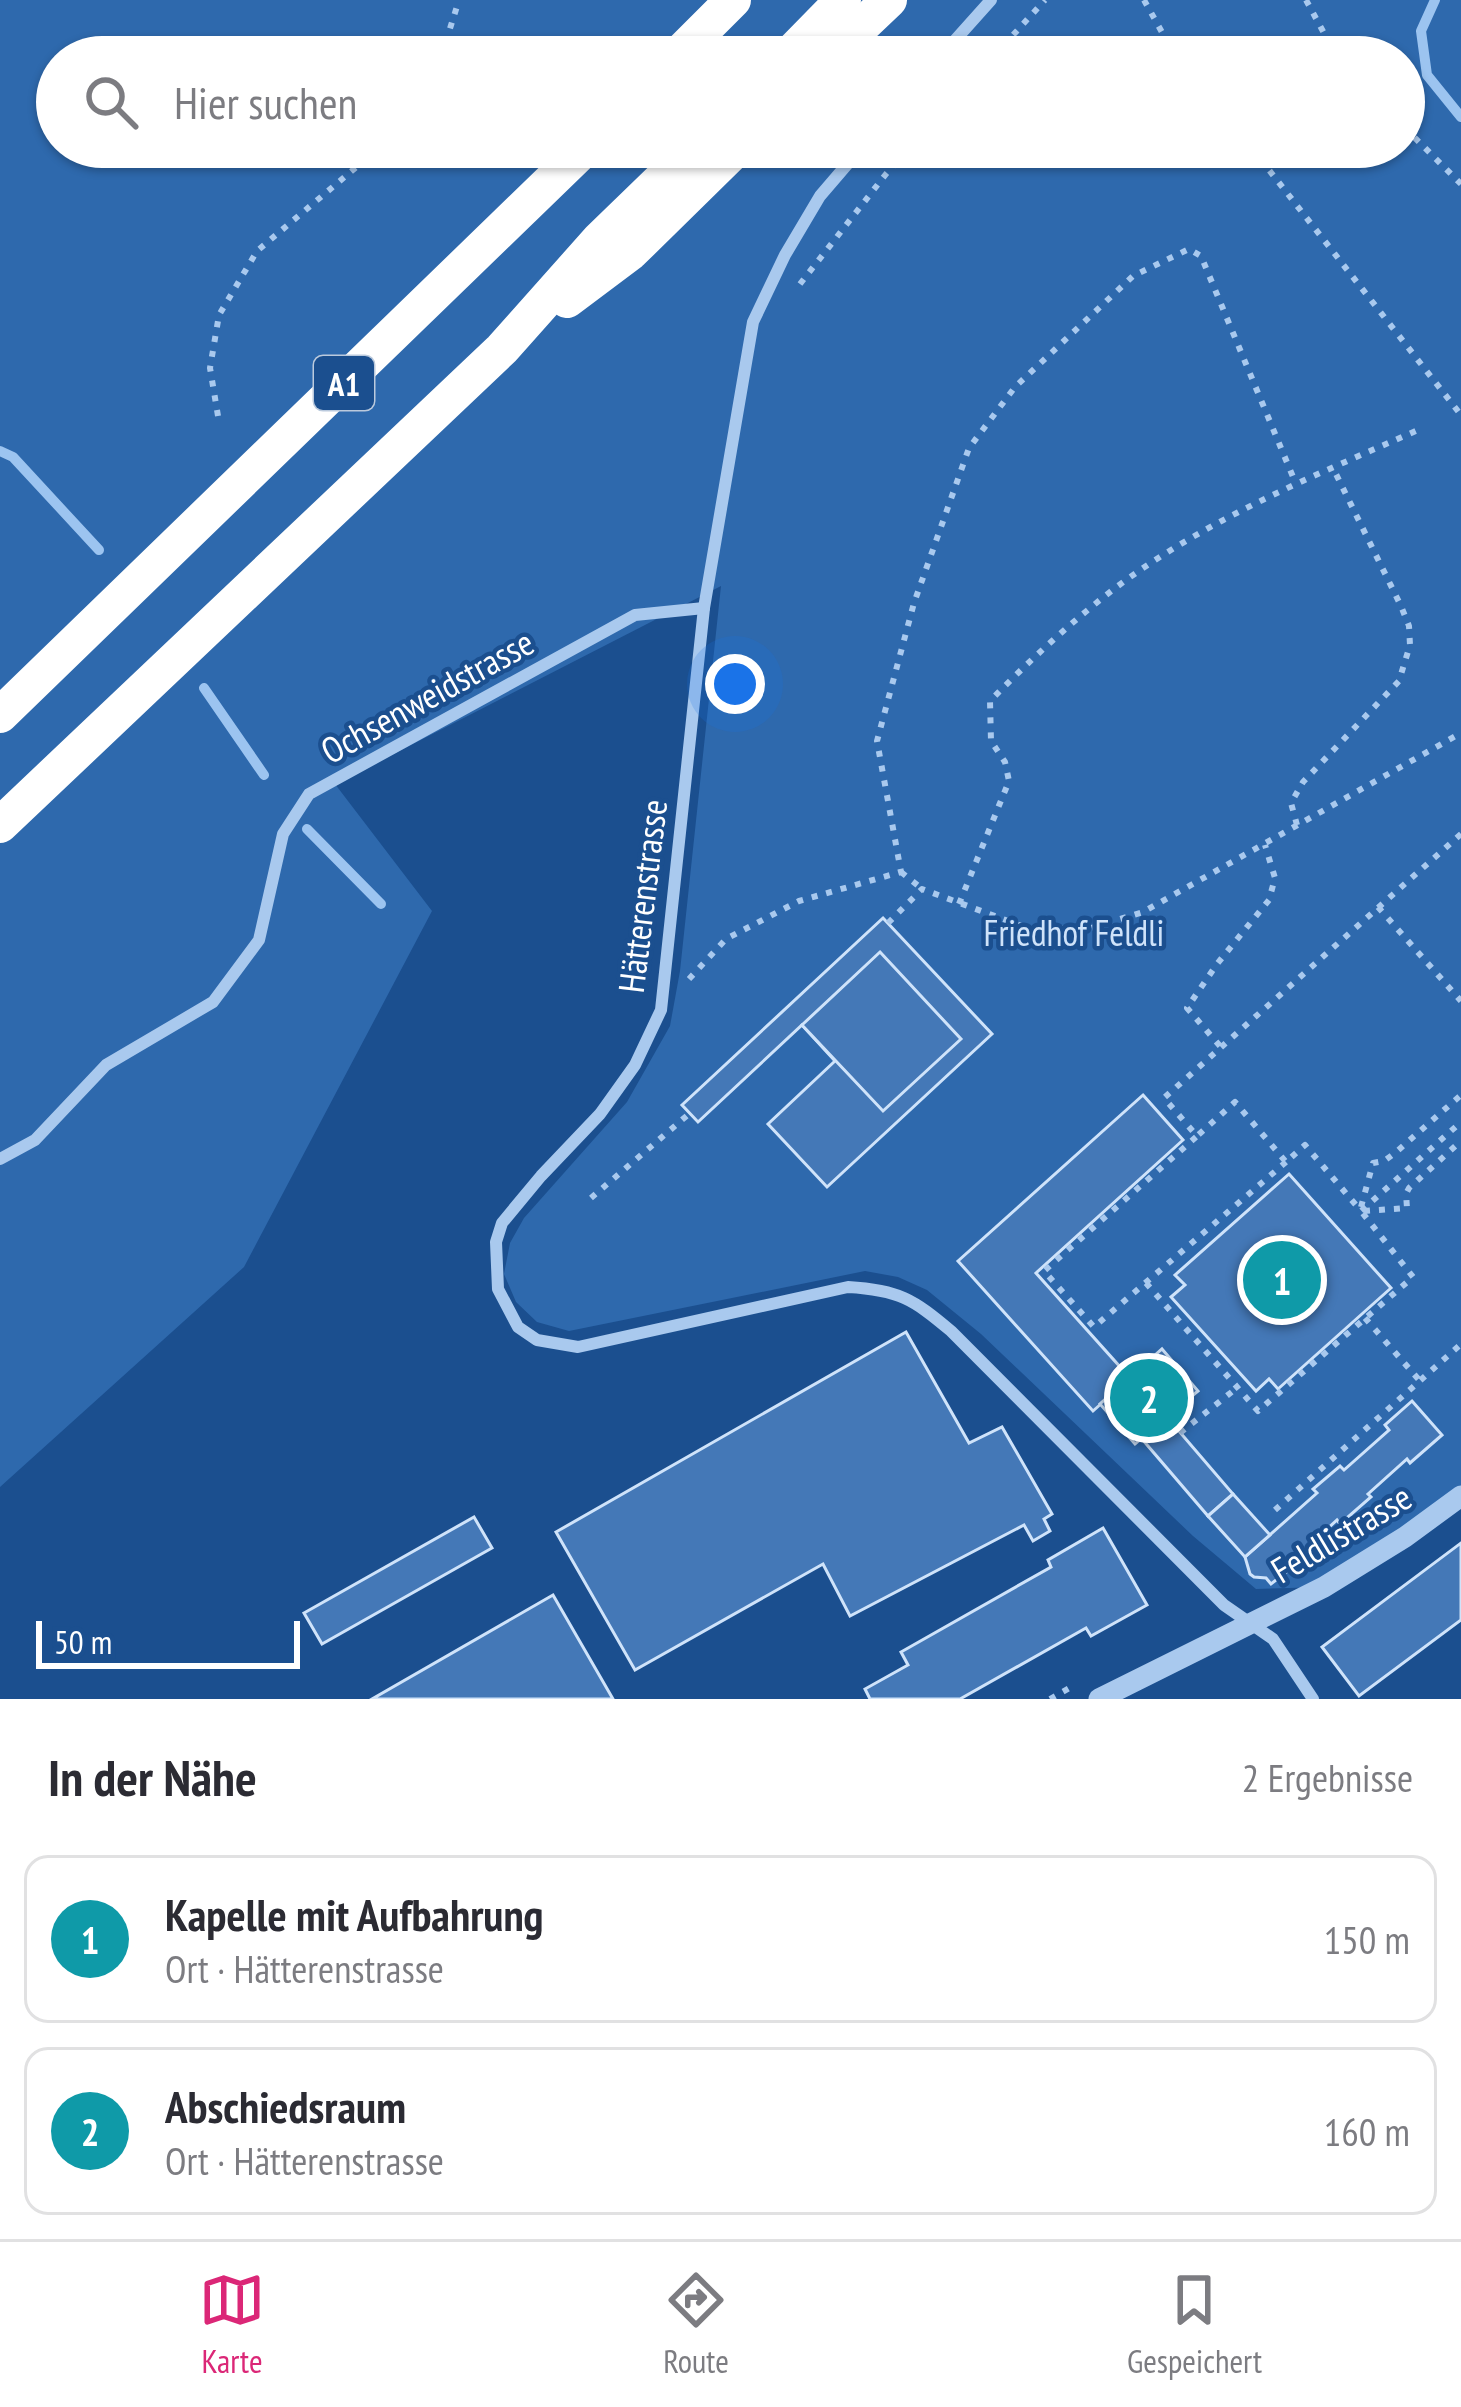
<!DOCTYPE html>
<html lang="de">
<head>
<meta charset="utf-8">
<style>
	body { margin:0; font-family:"PT Sans Narrow",sans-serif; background:#f2f2f3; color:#2b2b33 }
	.scale { position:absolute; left:36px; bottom:30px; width:264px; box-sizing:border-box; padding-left:12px; border:6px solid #fff; border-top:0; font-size:33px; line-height:42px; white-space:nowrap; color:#fff; -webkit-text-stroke:9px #1b4f8f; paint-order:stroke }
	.you { position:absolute; left:735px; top:684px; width:42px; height:42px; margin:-30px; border:9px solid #fff; border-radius:50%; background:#1a73e8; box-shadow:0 0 0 18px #1a73e833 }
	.badge { display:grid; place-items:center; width:78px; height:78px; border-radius:50%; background:#db2777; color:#fff; font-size:39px; font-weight:700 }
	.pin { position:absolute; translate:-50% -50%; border:6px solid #fff; box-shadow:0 3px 12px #0006 }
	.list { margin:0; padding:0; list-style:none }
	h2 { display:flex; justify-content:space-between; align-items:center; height:156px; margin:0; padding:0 48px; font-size:51px }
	h2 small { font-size:39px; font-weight:400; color:#7c7c81 }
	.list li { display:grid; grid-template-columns:78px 1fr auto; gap:36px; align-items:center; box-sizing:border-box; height:168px; margin:0 24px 24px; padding:0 24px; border:3px solid #e1e1e2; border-radius:24px }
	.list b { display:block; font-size:45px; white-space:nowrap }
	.list p { margin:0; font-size:39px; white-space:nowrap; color:#7c7c81 }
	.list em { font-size:39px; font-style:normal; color:#7c7c81 }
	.icon { flex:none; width:66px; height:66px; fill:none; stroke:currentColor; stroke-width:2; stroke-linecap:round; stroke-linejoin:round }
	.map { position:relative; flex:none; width:1461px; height:1699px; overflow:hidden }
	.search { position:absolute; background:#fff; box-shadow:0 3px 9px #0004; left:36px; right:36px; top:36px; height:132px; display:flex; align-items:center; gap:30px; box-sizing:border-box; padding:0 42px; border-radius:66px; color:#7c7c81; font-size:45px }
	.sheet { height:540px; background:#fff }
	nav { display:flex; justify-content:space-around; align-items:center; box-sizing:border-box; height:168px; border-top:3px solid #e1e1e2; background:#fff; font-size:33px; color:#7c7c81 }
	nav a { display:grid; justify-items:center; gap:6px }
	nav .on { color:#db2777 }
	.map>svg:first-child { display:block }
</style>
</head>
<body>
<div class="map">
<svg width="1461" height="1699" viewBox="0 0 1461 1699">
	<rect width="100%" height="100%" fill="#1b4f8f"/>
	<path fill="#2e69ad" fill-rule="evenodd" d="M0 0H1461V1496L1324 1587 1256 1589 1193 1536 981 1334 927 1290 898 1277 865 1271 569 1331 537 1322 516 1302 504 1274 510 1243 524 1218 627 1102 670 1026 680 971 721 586 335 784 432 911 244 1267 0 1487ZM57 57H1404V147H57Z"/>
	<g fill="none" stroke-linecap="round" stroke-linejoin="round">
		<g stroke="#9cc4f0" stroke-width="10">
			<path d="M1435 0 1421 31 1427 75 1461 117"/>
			<path d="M0 451 13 457 99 550"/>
			<path d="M204 688 264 775"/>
			<path d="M307 829 381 904"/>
		</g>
	</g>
	<g fill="#4478b7" stroke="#cfe3fa" stroke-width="3">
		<path d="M883 918 992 1034 827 1187 768 1124 835 1061 802 1025 698 1122 682 1105Z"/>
		<path d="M880 952 961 1039 883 1111 802 1025Z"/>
		<path d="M1143 1095 1183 1140 1036 1273 1130 1378 1093 1411 958 1261Z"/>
		<path d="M1289 1174 1391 1288 1278 1389 1269 1379 1256 1391 1171 1297 1185 1285 1175 1275Z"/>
		<path d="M906 1332 969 1443 1002 1427 1052 1514 1044 1519 1050 1531 1033 1541 1024 1525 850 1616 823 1564 635 1670 556 1532Z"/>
		<path d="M1162 1349 1198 1391 1135 1444 1100 1404Z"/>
		<path d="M1412 1401 1442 1435 1410 1463 1407 1459 1368 1494 1371 1497 1340 1524 1337 1520 1294 1559 1298 1563 1271 1584 1266 1578 1254 1577 1250 1574 1245 1557 1317 1493 1313 1489 1340 1466 1344 1470 1389 1430 1385 1425Z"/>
		<path d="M1166 1416 1233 1494 1208 1516 1142 1439Z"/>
		<path d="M1233 1494 1270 1535 1245 1557 1208 1516Z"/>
		<path d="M474 1517 492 1548 322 1644 304 1613Z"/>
		<path d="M1103 1528 1147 1605 1091 1636 1086 1628 960 1699H870L865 1689 908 1665 901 1652 1051 1567 1048 1560Z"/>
		<path d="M1461 1543V1620L1359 1696 1322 1647Z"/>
		<path d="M553 1595 613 1699H372Z"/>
	</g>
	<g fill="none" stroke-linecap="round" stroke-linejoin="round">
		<g stroke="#a9c9ee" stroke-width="6" stroke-dasharray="6 9" stroke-linecap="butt">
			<path d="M1144 0 1163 34 1181 57"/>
			<path d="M1306 0 1337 57"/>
			<path d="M441 57 459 0"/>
			<path d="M993 57 1045 0"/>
			<path d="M1404 127 1461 184"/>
			<path d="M1251 147 1461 415"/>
			<path d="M800 284 886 174 910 147"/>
			<path d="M218 416 210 368 219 315 257 251 380 147"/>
			<path d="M1297 825 1291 803 1303 782 1399 681 1410 645 1409 626 1401 606 1333 468"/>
			<path d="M1461 834 1164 1098 1197 1136 1235 1102 1286 1162 1305 1145 1361 1211 1461 1122"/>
			<path d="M901 872 921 888"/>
			<path d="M959 904 1009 781 1005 762 991 741 990 701C1028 662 1071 622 1114 589 1206 519 1314 476 1418 430"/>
			<path d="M1378 907 1461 1001"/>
			<path d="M888 923 922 889 1027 928 1088 929 1143 912 1461 733"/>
			<path d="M689 979 726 939 799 901 901 872 877 741 914 603 969 448 1015 387 1133 276 1189 249 1201 256 1296 484"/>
			<path d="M1220 1046 1187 1008 1217 964 1269 900 1275 878 1265 845"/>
			<path d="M1196 1137 1044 1271 1094 1327 1286 1162"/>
			<path d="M591 1198 690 1113"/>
			<path d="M1361 1207 1373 1163 1384 1161 1395 1153 1461 1095"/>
			<path d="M1364 1211 1407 1208 1406 1194 1409 1188 1461 1141"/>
			<path d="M1146 1283 1258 1411 1413 1277 1361 1211"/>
			<path d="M1365 1318 1420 1381"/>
			<path d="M1180 1433 1238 1387"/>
			<path d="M1275 1510 1461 1344"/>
			<path d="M1050 1699 1073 1686"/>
		</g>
		<g stroke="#a9c9ee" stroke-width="12">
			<path d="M940 57 991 0"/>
			<path d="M862 147 820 196 785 255 753 322 704 608 661 1010 635 1065 600 1114 541 1176 502 1223 496 1242 498 1289 518 1327 537 1340 578 1347 848 1287C899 1290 913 1299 951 1331L1224 1605 1273 1639 1313 1699"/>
			<path d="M0 1159 35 1140 106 1065 213 1002 259 940 283 834 309 794 635 615 704 608"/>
		</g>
		<path stroke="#a9c9ee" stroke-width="21" d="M1099 1699 1324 1587 1405 1537 1461 1496"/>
		<g stroke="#fff" stroke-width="36">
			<path d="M676 57 733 0"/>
			<path d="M787 57 843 0"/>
			<path d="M829 57 889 0"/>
			<path d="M567 300 631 252 738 147"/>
			<path d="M0 715 586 147"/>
			<path d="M0 825 502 349 599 240 695 147"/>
		</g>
	</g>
	<g text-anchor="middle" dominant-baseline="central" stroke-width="9" stroke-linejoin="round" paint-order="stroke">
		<rect fill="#1b4f8f" stroke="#bbcadd" stroke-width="3" x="314" y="356" width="60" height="54" rx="9"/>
		<g font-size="33" font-weight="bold" fill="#fff">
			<text x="344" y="383">A1</text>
		</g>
		<g font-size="36" fill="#fff" stroke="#1b4f8f">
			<text transform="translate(427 696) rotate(-29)">Ochsenweidstrasse</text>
			<text transform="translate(642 896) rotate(-83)">Hätterenstrasse</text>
			<text transform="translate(1341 1533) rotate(-31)">Feldlistrasse</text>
		</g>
		<g font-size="36" fill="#cfe3fa" stroke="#1b4f8f">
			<text x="1074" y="932">Friedhof Feldli</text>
		</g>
	</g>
</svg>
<div class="scale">50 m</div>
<div class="you"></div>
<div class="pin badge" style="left:1282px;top:1280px;background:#0f9aa8">1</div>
<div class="pin badge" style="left:1149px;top:1398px;background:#0f9aa8">2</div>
<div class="search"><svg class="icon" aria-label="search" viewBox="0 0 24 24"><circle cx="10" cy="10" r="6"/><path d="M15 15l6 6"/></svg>Hier suchen</div>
</div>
<section class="sheet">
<h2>In der Nähe<small>2 Ergebnisse</small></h2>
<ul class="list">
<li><span class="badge" style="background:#0f9aa8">1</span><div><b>Kapelle mit Aufbahrung</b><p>Ort · Hätterenstrasse</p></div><em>150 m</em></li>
<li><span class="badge" style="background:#0f9aa8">2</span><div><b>Abschiedsraum</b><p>Ort · Hätterenstrasse</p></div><em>160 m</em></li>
</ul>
</section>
<nav>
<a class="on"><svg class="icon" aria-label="map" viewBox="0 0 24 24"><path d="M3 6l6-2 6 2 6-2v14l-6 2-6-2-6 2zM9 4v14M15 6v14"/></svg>Karte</a>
<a><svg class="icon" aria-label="directions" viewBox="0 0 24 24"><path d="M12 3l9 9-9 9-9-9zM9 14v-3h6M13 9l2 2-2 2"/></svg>Route</a>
<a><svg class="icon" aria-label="saved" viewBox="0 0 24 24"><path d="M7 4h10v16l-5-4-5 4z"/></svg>Gespeichert</a>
</nav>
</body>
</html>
